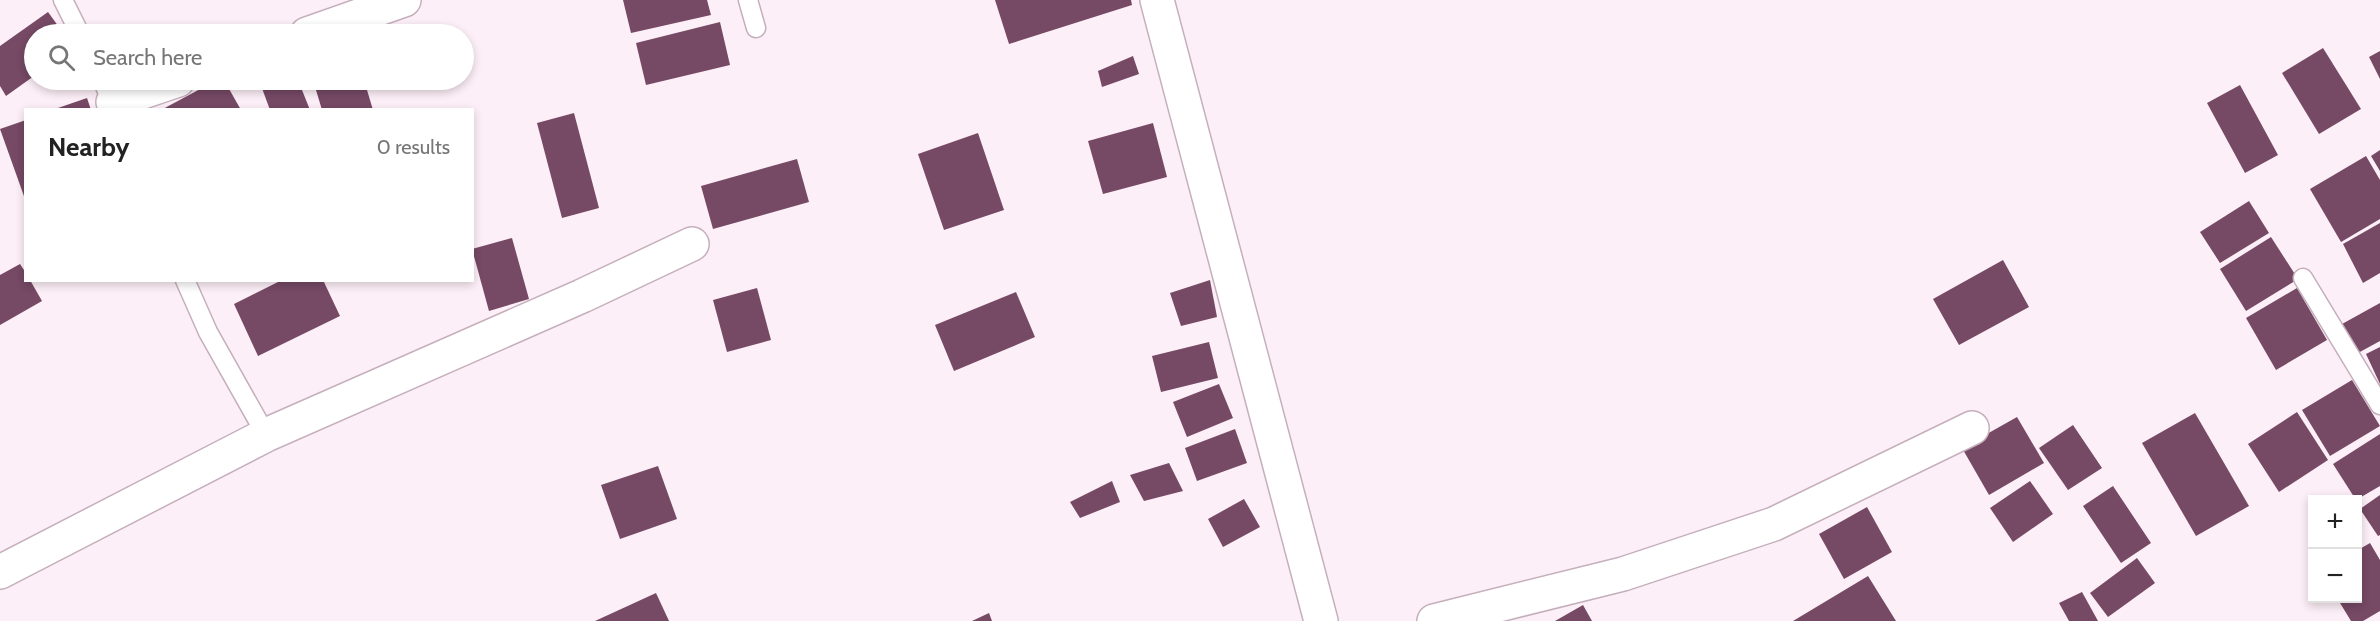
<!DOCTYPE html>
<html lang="en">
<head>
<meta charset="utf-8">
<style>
	body { margin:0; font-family:Cabin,sans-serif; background:#f6f6f6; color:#222 }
	.controls { position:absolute; right:18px; bottom:18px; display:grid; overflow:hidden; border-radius:0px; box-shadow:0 3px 9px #0003 }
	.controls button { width:54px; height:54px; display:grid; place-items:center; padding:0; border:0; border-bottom:2px solid #e0e0e0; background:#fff; color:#222; font:30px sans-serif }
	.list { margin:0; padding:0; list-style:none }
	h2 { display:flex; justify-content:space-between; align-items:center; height:78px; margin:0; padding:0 24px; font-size:26px }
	h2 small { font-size:20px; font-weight:400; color:#767676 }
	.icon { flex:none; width:33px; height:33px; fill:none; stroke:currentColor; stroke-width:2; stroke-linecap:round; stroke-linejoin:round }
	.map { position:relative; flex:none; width:2380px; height:621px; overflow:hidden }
	.search { position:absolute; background:#fff; box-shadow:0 3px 9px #0003; left:24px; top:24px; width:450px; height:66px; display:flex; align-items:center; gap:15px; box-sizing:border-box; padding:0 21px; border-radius:33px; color:#767676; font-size:22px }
	.panel { position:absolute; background:#fff; box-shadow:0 3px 9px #0003; left:24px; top:108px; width:450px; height:174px; border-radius:0px }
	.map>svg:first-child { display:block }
</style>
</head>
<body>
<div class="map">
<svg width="2380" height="621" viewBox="0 0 2380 621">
	<rect width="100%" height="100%" fill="#fdeff7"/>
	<g fill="#764965">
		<path d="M623 0H707L711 15 631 33Z"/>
		<path d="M995 0H1131L1132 5 1009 44Z"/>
		<path d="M48 12 64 34H34V76L6 96 0 86V46Z"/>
		<path d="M720 22 730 65 646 85 636 43Z"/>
		<path d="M2323 48 2361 109 2319 134 2282 73Z"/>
		<path d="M2380 51V79L2369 57Z"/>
		<path d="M1133 56 1139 74 1102 87 1098 71Z"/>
		<path d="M217 80H224L241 110H161Z"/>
		<path d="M259 80H298L310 110H270Z"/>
		<path d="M313 80H364L373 110H322Z"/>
		<path d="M2240 85 2278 155 2245 173 2207 103Z"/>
		<path d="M87 98 91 110H55V109Z"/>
		<path d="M574 113 599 208 562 218 537 123Z"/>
		<path d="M26 120V199H25L0 129Z"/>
		<path d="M1153 123 1167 177 1103 194 1088 141Z"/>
		<path d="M978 133 1004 210 944 230 918 154Z"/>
		<path d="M2380 150V171L2371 156Z"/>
		<path d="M2366 156 2380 180V219L2341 242 2310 189Z"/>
		<path d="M797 159 809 202 713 229 701 186Z"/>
		<path d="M2249 201 2269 233 2220 263 2200 232Z"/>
		<path d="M2380 223V273L2363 283 2343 244Z"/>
		<path d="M2271 237 2298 279 2246 311 2220 269Z"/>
		<path d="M512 238 529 299 489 311 472 249Z"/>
		<path d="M2003 260 2029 307 1959 345 1933 299Z"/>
		<path d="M20 264 26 273V280H30L42 301 0 325V275Z"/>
		<path d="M282 280H323L340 316 258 356 234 304Z"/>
		<path d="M1210 280 1217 317 1181 326 1170 293Z"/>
		<path d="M757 288 771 340 727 352 713 300Z"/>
		<path d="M2297 288 2327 340 2276 370 2246 318Z"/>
		<path d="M1016 292 1035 337 954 371 935 325Z"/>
		<path d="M2380 303V341L2358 353 2342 324Z"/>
		<path d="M1209 342 1218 378 1161 392 1152 356Z"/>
		<path d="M2380 347V384L2366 354Z"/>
		<path d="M2352 380 2380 426 2330 456 2302 410Z"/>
		<path d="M1219 384 1233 418 1187 437 1173 402Z"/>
		<path d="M2297 412 2328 460 2279 492 2248 444Z"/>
		<path d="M2195 413 2249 506 2196 536 2142 443Z"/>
		<path d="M2017 417 2044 463 1989 495 1962 448Z"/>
		<path d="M2073 425 2102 468 2068 490 2039 448Z"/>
		<path d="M1235 429 1247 463 1197 481 1185 448Z"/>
		<path d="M2380 434V486L2356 500 2333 464Z"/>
		<path d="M1169 463 1183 491 1144 501 1130 475Z"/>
		<path d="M658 466 677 519 620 539 601 485Z"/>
		<path d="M1112 481 1120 502 1080 518 1070 502Z"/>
		<path d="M2030 481 2053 514 2013 542 1990 508Z"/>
		<path d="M2113 486 2151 543 2121 563 2083 506Z"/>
		<path d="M2380 495V535L2378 536 2360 509Z"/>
		<path d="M1244 499 1260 527 1223 547 1208 519Z"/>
		<path d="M1867 507 1892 552 1844 579 1819 534Z"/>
		<path d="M2370 543 2380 560V611L2363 621H2351L2337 598H2358V550Z"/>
		<path d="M2137 558 2155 583 2108 617 2090 593Z"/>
		<path d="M1868 576 1896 621H1793Z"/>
		<path d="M2082 592 2098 621H2069L2059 603Z"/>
		<path d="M656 593 669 621H595Z"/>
		<path d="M1583 605 1592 621H1555Z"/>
		<path d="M989 613 992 621H972Z"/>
	</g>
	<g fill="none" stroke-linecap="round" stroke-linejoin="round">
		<g stroke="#c5afbc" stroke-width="21">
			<g id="lane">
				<path d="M63 0 80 34"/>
				<path d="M748 0 756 28"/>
				<path d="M102 80 115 108"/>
				<path d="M2303 278 2380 405"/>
				<path d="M185 280 208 332 266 435"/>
			</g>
		</g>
		<g stroke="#c5afbc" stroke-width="36">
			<g id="street">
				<path d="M1157 0 1321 621"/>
				<path d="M307 34 404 0"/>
				<path d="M113 102 178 80"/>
				<path d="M0 572 266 435 582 296 692 244"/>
				<path d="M1434 621 1623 574 1774 524 1972 428"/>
			</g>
		</g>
		<use href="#lane" stroke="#fff" stroke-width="18"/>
		<use href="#street" stroke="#fff" stroke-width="33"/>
	</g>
</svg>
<div class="controls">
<button>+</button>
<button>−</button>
</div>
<div class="search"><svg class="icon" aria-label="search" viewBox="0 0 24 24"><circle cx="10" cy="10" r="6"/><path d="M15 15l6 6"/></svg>Search here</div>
<section class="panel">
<h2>Nearby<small>0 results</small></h2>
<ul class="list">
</ul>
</section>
</div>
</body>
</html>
